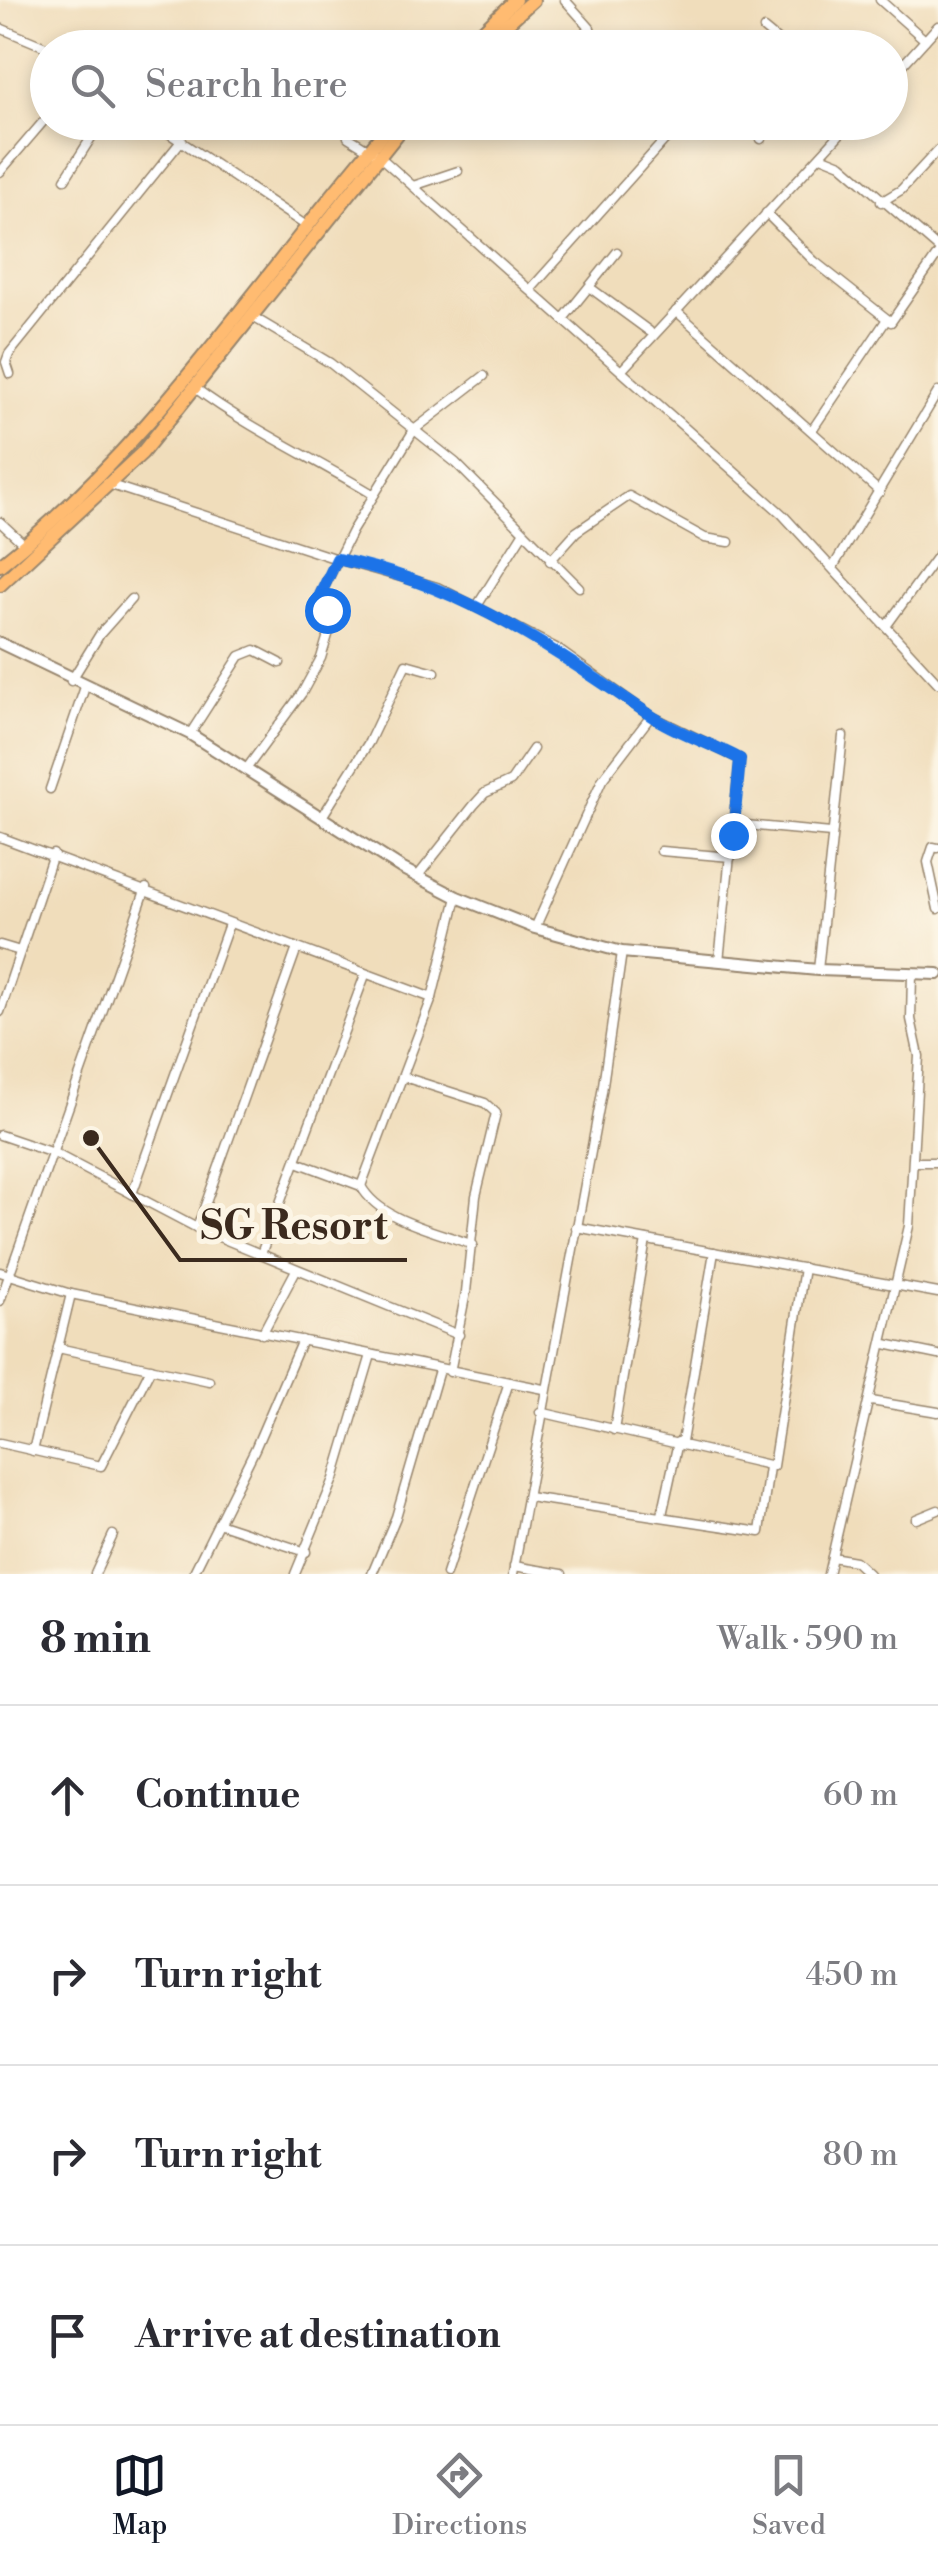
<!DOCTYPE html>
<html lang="en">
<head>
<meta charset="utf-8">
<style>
	body { margin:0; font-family:"Libre Bodoni",serif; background:#f2f2f3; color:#2b2b33 }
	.stop { position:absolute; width:30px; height:30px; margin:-22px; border:8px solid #1a73e8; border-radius:50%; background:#fff }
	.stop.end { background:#1a73e8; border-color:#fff; box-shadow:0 2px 10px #0008 }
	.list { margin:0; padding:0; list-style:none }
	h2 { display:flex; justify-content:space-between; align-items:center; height:130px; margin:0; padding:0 40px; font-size:42px }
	h2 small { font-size:32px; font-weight:400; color:#7c7c81 }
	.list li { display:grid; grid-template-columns:65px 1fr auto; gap:30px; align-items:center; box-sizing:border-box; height:180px; padding:0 40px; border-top:2px solid #e1e1e2 }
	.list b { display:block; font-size:38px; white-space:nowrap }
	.list em { font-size:32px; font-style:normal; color:#7c7c81 }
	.icon { flex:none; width:55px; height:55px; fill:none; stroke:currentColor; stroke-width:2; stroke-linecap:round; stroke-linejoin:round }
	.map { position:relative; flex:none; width:938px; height:1574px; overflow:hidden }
	.search { position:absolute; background:#fff; box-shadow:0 5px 15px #0003; left:30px; right:30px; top:30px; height:110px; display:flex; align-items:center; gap:25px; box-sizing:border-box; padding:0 35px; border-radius:55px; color:#7c7c81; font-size:38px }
	.sheet { height:850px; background:#fff }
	nav { display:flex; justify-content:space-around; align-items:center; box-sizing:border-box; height:140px; border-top:2px solid #e1e1e2; background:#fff; font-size:28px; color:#7c7c81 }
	nav a { display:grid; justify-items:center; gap:5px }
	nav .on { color:#111827 }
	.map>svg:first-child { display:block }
</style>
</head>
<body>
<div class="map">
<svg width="938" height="1574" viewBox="0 0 938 1574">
	<rect width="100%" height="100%" fill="#fcf5e5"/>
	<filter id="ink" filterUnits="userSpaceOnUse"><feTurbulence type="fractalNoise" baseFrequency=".01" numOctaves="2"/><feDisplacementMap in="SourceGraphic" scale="20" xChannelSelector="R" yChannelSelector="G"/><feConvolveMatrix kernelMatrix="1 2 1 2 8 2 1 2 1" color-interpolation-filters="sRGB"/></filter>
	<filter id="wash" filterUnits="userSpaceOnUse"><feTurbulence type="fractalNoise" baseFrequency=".0048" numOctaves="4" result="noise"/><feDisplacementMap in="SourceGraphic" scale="40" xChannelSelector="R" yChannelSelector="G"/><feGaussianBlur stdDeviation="2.25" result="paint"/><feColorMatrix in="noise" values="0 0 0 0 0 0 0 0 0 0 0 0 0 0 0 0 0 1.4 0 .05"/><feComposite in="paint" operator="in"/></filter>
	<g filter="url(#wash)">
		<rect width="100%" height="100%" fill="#f0ddbb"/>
	</g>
	<g filter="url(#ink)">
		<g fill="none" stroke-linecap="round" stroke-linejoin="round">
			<g stroke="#96846c" stroke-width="11">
				<g id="minor">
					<path d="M565 0 590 28 593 48"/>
					<path d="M880 0 925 40"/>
					<path d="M0 28 48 48"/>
					<path d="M764 29 787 48"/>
					<path d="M890 79 938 26"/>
					<path d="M152 122 308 227"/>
					<path d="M348 137 379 156 782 514 938 683"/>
					<path d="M761 139 775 122"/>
					<path d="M821 156 841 164 938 248"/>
					<path d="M0 172 48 116"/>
					<path d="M65 179 101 122"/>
					<path d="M413 186 458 171"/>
					<path d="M881 202 901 190 938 150"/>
					<path d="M766 213 814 261 891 322 938 254"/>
					<path d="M589 287 649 331"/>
					<path d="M530 290 670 134 672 122"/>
					<path d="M676 311 880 492"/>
					<path d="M253 317 330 363 456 463 579 587"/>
					<path d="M563 319 617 252"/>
					<path d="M622 370 851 122"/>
					<path d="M10 374 6 362 9 354 182 140"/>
					<path d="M195 388C250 429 315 459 374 495"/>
					<path d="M812 430 887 319"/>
					<path d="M111 485 337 559 437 587 556 648 651 716 740 759 719 961"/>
					<path d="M0 522 25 545"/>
					<path d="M550 561 576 532 629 496 705 538 729 542"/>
					<path d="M833 567 938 392"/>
					<path d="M477 606 523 533"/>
					<path d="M887 625 938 555"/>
					<path d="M71 681 100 634 131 599"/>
					<path d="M190 734 240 656 255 650 280 663"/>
					<path d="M247 768 302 693 321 658 332 622 320 595 352 531 414 430 484 376"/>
					<path d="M50 789 85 687"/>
					<path d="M322 817 369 742 406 664 435 672"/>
					<path d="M735 824 831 833"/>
					<path d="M0 837 432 998"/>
					<path d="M938 848 933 847 928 862 938 909"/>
					<path d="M661 851 731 857"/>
					<path d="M417 877 474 805 485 793 511 781 533 749"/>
					<path d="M535 928 602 780 651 716"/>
					<path d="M0 945 20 951"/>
					<path d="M818 970 843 736"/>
					<path d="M0 1012 53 854"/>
					<path d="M404 1077 485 1103 496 1113 476 1196 466 1292 450 1372"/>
					<path d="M0 1135 56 1154 197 1228 459 1335"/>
					<path d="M297 1162 361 1186C380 1221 437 1231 473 1245"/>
					<path d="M915 1162H938"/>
					<path d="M361 1186 432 998 457 897"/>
					<path d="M132 1194 229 924"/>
					<path d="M576 1227 938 1293"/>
					<path d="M197 1228 297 948"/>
					<path d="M261 1254 365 975"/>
					<path d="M0 1272 71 1294 544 1389"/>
					<path d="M0 1301 146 888"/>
					<path d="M262 1334 296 1270"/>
					<path d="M885 1344 938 1355"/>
					<path d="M58 1348 209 1381"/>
					<path d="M871 1401 938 1412"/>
					<path d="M540 1412 773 1466 804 1268"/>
					<path d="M614 1430 646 1240"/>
					<path d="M682 1442 714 1252"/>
					<path d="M0 1443 101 1466 151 1368"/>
					<path d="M33 1451 71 1294"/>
					<path d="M528 1497 760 1532 769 1467"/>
					<path d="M662 1515 678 1442"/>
					<path d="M916 1519 938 1510"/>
					<path d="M218 1523 306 1552"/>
					<path d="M832 1557 855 1561 869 1574"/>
					<path d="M514 1566 562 1574"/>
					<path d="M95 1574 113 1535"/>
					<path d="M193 1574 255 1449 302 1340"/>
					<path d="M295 1574 334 1479 371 1355"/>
					<path d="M372 1574 396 1517 439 1370"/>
					<path d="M446 1574 509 1382"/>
					<path d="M513 1574 602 1092 622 952"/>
					<path d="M828 1574 909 1226 919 1056 911 1019 912 974"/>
				</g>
			</g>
			<g stroke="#96846c" stroke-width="14">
				<path id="tertiary" d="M0 643 190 734 401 868 457 897 535 928 622 952 818 970 938 974"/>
			</g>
			<g stroke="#96846c" stroke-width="16">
				<g id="primary">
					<path d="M465 48 515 0"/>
					<path d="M480 48 533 0"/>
					<path d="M0 565C157 441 263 272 393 122"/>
					<path d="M0 585 142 453 407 122"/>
				</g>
			</g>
			<use href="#minor" stroke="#fff" stroke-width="8"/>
			<use href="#tertiary" stroke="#fff" stroke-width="10"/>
			<use href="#primary" stroke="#ffbb71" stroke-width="12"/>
		</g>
	</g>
	<g fill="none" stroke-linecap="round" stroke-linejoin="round" filter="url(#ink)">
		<path stroke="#1a73e8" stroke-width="12" d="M327 610 320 595 337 559C462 584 547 646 650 715 678 734 711 743 740 759L733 835"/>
	</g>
	<path fill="none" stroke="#3b2a1e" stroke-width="4" d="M91 1138L180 1260H407"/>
	<circle fill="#3b2a1e" stroke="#fcf5e5" stroke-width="4" cx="91" cy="1138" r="10"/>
	<g font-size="40" text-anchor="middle" font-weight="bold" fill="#3b2a1e" stroke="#fcf5e5" stroke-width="10" stroke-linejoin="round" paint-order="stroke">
		<text x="294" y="1239">SG Resort</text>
	</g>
</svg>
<div class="stop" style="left:327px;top:610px"></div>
<div class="stop end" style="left:733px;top:835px"></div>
<div class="search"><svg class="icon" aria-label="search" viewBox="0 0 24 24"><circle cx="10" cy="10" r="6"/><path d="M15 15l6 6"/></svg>Search here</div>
</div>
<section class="sheet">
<h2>8 min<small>Walk · 590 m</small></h2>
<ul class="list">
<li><svg class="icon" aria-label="ahead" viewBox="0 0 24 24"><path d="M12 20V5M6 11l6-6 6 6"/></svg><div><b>Continue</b></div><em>60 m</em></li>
<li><svg class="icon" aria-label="right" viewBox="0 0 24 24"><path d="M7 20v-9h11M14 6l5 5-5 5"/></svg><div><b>Turn right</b></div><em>450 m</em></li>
<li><svg class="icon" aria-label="right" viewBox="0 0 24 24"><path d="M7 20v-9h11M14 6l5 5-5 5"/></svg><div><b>Turn right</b></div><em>80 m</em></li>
<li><svg class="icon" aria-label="arrive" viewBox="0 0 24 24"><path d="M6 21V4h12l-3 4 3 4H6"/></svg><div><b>Arrive at destination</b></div></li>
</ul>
</section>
<nav>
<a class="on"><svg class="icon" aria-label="map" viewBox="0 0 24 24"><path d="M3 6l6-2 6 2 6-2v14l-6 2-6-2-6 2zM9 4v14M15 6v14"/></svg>Map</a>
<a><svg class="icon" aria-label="directions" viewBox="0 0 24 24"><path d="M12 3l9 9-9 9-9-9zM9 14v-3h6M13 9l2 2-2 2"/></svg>Directions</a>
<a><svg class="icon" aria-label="saved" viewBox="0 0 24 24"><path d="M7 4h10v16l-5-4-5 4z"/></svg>Saved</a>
</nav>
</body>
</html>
